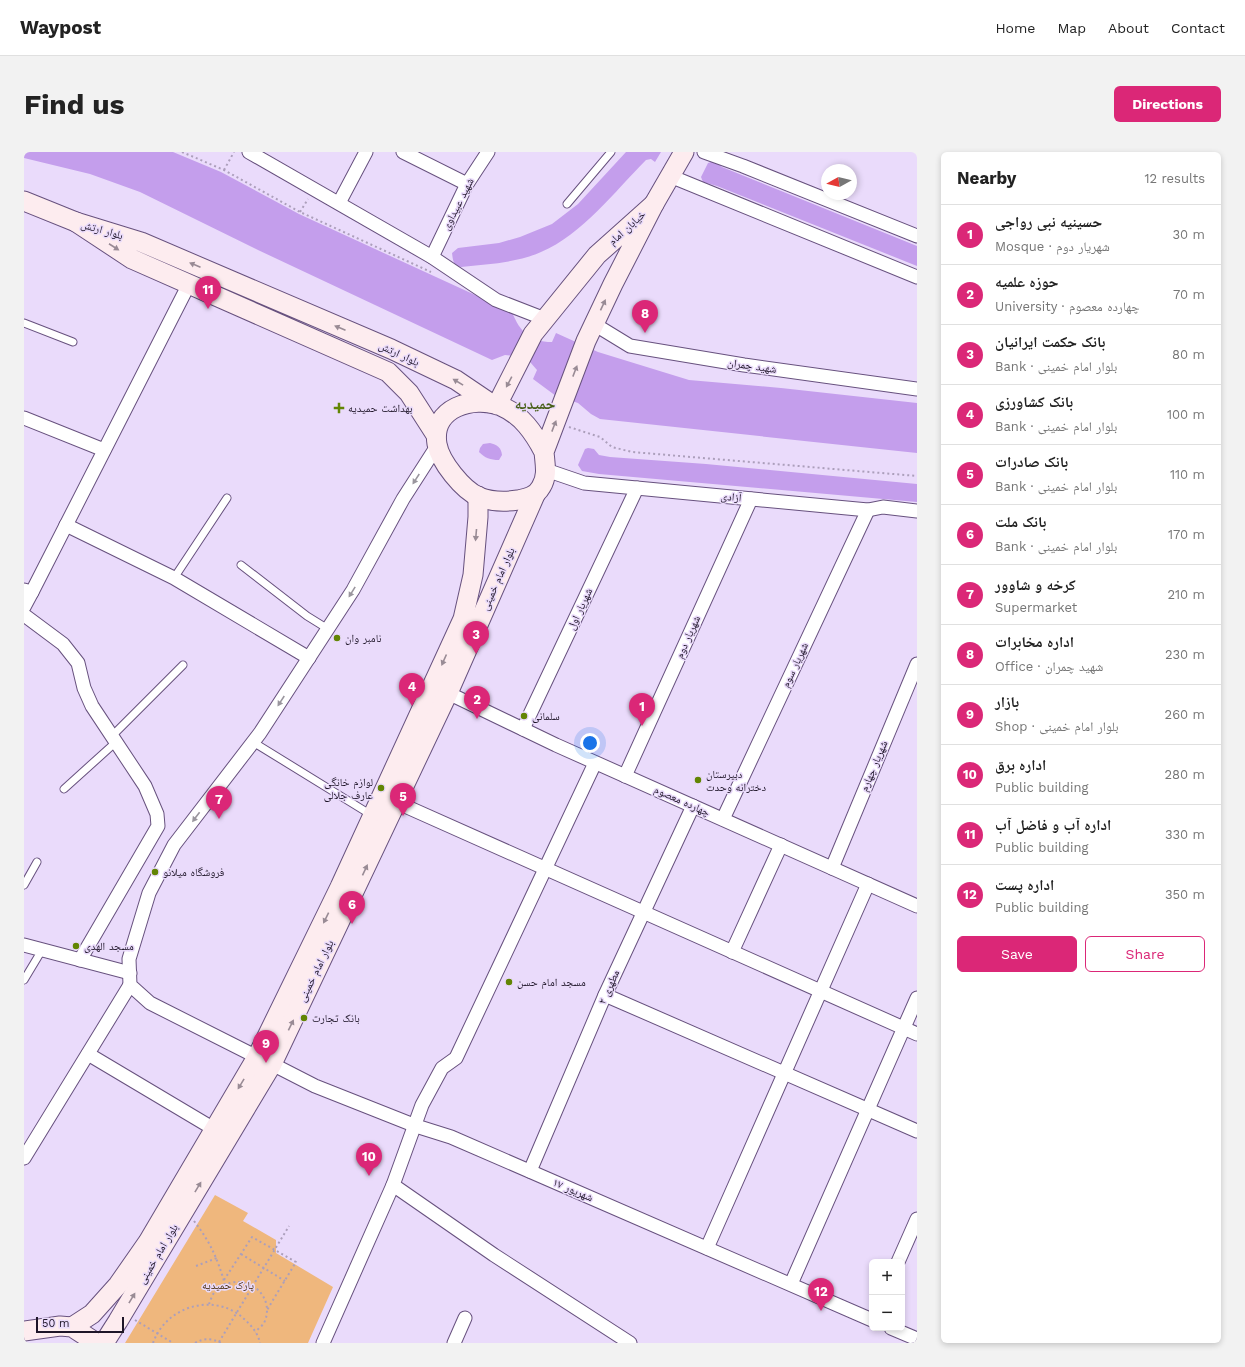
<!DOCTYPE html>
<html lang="en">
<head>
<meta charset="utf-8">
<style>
	body { margin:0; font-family:"Work Sans","Noto Naskh Arabic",sans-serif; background:#f2f2f2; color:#222 }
	.controls { position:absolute; right:12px; bottom:12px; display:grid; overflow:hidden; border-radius:6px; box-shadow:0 2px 6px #0003 }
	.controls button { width:36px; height:36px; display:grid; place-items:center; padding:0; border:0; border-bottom:1px solid #e0e0e0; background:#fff; color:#222; font:20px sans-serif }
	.compass { position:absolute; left:797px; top:12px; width:36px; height:36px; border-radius:50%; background:#fff; box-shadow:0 2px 6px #0003; rotate:262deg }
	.scale { position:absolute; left:12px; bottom:10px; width:88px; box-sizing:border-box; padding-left:4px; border:2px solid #1e1528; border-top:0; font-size:11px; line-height:14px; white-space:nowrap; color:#1e1528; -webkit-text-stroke:3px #eadbfb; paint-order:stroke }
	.you { position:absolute; left:566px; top:591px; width:14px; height:14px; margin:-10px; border:3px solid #fff; border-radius:50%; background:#1a73e8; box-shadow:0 0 0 6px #1a73e833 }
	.badge { display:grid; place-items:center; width:26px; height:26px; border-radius:50%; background:#db2777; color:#fff; font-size:13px; font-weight:700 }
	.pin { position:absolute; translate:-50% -33px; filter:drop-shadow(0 1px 2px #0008) }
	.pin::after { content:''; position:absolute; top:21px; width:14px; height:12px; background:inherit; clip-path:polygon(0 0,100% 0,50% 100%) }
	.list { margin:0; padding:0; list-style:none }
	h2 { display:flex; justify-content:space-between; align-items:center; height:52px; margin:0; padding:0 16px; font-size:17px }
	h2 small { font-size:13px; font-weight:400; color:#767676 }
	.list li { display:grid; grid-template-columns:26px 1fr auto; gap:12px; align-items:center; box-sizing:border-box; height:60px; padding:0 16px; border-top:1px solid #e0e0e0 }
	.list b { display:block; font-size:15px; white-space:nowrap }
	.list p { margin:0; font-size:13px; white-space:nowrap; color:#767676 }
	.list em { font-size:13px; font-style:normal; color:#767676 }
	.actions { display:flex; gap:8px; padding:12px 16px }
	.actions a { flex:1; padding:9px 0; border:1px solid #db2777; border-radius:6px; text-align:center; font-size:14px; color:#db2777 }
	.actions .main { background:#db2777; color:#fff }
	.map { position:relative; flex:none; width:893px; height:1191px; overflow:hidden; border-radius:6px }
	header { display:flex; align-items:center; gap:24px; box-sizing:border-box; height:56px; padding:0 20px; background:#fff; border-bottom:1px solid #e0e0e0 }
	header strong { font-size:19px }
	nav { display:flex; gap:22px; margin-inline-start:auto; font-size:14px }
	.intro { display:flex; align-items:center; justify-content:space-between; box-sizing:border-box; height:96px; padding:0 24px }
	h1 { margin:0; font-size:28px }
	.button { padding:10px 18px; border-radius:6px; background:#db2777; color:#fff; font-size:14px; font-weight:700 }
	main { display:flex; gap:24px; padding:0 24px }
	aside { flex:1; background:#fff; border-radius:6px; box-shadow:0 2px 6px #0003 }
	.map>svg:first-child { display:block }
</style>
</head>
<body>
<header>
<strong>Waypost</strong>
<nav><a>Home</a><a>Map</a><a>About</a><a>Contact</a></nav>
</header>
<div class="intro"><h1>Find us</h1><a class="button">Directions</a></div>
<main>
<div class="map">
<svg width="893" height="1191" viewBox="0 0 893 1191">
	<rect width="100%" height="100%" fill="#eadbfb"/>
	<path fill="#efb77d" d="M191 1043 224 1061 219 1069 252 1088V1101L309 1135 284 1191H101Z"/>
	<g fill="#c49eec">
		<path d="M0 0H149L197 20 275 62 488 160C496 180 506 190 528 190L532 181 574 200 665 228 757 236 893 251V301L576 267 567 262 554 251 532 244 509 227 513 218 506 210 490 204 481 203 468 208 234 98 116 40 66 22 0 6Z"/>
		<path d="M602 0H637L631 10 627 7 622 8C591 39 558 83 517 100 492 111 464 112 437 115 429 114 429 108 428 101L434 96 475 91 496 85 528 72 554 52Z"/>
		<path d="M690 9 698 15 893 94V114L693 34 679 30 677 25 684 11Z"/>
		<path d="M466 291C473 293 477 295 478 303L475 308C466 308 461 306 455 300L456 296 459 292Z"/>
		<path d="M564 296 570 297 575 303 586 305 682 312 893 332V350L575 322 558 319 554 313 561 297Z"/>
	</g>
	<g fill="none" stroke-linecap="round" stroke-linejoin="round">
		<g stroke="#67517e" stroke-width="9">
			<g id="lane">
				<path d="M543 52 587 0"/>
				<path d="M0 171 49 190"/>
				<path d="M217 413 283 464 304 477"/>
				<path d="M150 426 203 346"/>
				<path d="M88 584 159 513"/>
				<path d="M229 590 349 664"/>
				<path d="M40 637 92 590"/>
				<path d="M0 733 13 710"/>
				<path d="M0 828 18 798"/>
			</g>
		</g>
		<g stroke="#67517e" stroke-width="15">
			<g id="street">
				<path d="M225 0 408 105 472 148 521 167"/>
				<path d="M379 0 443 32"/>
				<path d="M680 0 719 14 893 84"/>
				<path d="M646 24 893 125"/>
				<path d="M315 51 342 0"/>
				<path d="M408 105 443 32 464 0"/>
				<path d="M570 172 606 194 720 213 893 237"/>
				<path d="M0 266 80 298"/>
				<path d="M522 318 560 331 844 358 859 355 893 359"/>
				<path d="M42 373 150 426 285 506"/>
				<path d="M0 438 8 440 165 132"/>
				<path d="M0 455 8 440"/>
				<path d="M0 463 39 492 54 511 60 536 68 554 121 634 133 662 134 674 56 808"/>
				<path d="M424 541 532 593 893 754"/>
				<path d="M499 577 613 336"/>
				<path d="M571 611 432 906 418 916 398 953 369 1033 470 1103 606 1191"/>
				<path d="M601 624 727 347"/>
				<path d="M372 650 893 882"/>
				<path d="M699 667 844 358"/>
				<path d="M808 716 893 512"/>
				<path d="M0 793 106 821"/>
				<path d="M708 800 757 693"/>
				<path d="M581 843 893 979"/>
				<path d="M64 902 190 977"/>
				<path d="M233 905 126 851 106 833 105 807 125 741 150 693 236 581 329 438 379 347 413 294"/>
				<path d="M248 912 291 934 392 974 427 985 848 1168"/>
				<path d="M0 1006 106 833"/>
				<path d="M506 1019 581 843 669 654"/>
				<path d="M683 1096 844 732"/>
				<path d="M874 1110 893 1067"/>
				<path d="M767 1132 893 846"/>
				<path d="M867 1176 893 1187"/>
				<path d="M299 1191 369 1033"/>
				<path d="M430 1191 441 1166"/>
			</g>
		</g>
		<g stroke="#67517e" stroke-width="21">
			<g id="secondary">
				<path d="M0 49 52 70"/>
				<path d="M630 52 660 0"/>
				<path d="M473 253 509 182 573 103 630 52 589 132 562 189 520 300C521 312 524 324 517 335 512 344 504 346 494 348 481 350 468 350 455 345 439 338 416 310 413 292 407 256 449 243 477 254 498 263 510 281 520 300"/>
				<path d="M412 283 385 241 364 220 108 107 52 70 117 90 367 197 432 228 466 251"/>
				<path d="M48 1175 68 1162 94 1133 124 1090 233 905 316 735 439 467 449 423 454 365V344"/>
				<path d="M0 1179 36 1174 48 1175 68 1188 69 1191"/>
				<path d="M80 1191 94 1169 248 912 424 541 511 343"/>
			</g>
		</g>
		<g stroke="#ac9fbb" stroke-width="2" stroke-dasharray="2 3" stroke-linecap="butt">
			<path d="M158 0 200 18 276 60 407 120"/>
			<path d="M200 18 210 0"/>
			<path d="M276 60 284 47"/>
			<path d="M545 275 576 285 588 295 608 300 893 324"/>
			<path d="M170 1069C187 1091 193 1106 201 1132"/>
			<path d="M217 1102 261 1129"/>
			<path d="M172 1114 193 1106"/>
			<path d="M200 1128 228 1085 272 1110 243 1158"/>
			<path d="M185 1152C187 1147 189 1140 194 1136 197 1133 202 1132 206 1131 230 1125 251 1148 240 1171 238 1174 234 1177 231 1180"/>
			<path d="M111 1168 149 1191"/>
			<path d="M195 1190 265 1074"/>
			<path d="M129 1191C142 1154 190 1140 219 1166 227 1173 234 1181 236 1191"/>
			<path d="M171 1191C180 1186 187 1186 197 1191"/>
		</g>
		<use href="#lane" stroke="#fff" stroke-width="7"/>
		<use href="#street" stroke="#fff" stroke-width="13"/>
		<use href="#secondary" stroke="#fdecef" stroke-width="19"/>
	</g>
	<defs><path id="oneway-solid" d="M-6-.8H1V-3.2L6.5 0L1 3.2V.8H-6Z"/></defs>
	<g fill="#998b95">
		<use href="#oneway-solid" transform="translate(90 95) rotate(33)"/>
		<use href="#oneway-solid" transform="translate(171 113) rotate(-157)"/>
		<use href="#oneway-solid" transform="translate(579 153) rotate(-65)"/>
		<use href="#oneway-solid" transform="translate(316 176) rotate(-157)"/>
		<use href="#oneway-solid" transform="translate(551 219) rotate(-69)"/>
		<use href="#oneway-solid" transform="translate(434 230) rotate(-149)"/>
		<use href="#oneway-solid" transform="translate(485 230) rotate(118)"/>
		<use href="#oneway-solid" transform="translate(530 274) rotate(-69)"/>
		<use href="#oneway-solid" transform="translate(452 383) rotate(95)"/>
		<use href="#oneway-solid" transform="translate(420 508) rotate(114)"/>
		<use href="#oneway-solid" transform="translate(341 718) rotate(-65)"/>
		<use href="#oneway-solid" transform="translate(302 766) rotate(116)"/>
		<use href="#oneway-solid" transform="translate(267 873) rotate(-64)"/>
		<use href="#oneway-solid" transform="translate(217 932) rotate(121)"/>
		<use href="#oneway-solid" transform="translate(174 1035) rotate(-59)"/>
		<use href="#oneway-solid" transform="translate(108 1146) rotate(-59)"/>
	</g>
	<g fill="#9a969e">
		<use href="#oneway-solid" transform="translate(392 327) rotate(123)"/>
		<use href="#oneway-solid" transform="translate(328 440) rotate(122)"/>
		<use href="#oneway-solid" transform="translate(257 549) rotate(123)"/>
		<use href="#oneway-solid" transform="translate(172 665) rotate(127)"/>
	</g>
	<g fill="#628503" stroke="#eadbfb" stroke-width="1.5">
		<path d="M313 250h4v4h4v4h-4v4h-4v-4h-4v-4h4z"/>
		<circle cx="313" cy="486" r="4"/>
		<circle cx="500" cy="564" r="4"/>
		<circle cx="674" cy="628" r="4"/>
		<circle cx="357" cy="636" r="4"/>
		<circle cx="131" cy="720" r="4"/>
		<circle cx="52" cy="794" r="4"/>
		<circle cx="485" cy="830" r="4"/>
		<circle cx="280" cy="866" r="4"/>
	</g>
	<g text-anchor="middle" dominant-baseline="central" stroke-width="3" stroke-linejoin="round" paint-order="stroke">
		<g font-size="11" fill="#1e1528" stroke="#eadbfb">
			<text transform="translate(434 52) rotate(-63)">شهید عبیداوی</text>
			<text transform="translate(603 76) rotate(-42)">خیابان امام</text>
			<text transform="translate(78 78) rotate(16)">بلوار ارتش</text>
			<text transform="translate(375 202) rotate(25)">بلوار ارتش</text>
			<text transform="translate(728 214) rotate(8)">شهید چمران</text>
			<text transform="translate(707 345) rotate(5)">آزادی</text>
			<text transform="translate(474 427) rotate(-66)">بلوار امام خمینی</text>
			<text transform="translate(556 457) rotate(-65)">شهریار اول</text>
			<text transform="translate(664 485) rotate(-66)">شهریار دوم</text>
			<text transform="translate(771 513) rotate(-65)">شهریار سوم</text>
			<text transform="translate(850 614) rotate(-67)">شهریار چهارم</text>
			<text transform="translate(658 649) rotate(24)">چهارده معصوم</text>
			<text transform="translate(292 819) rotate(-64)">بلوار امام خمینی</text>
			<text transform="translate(585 835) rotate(-66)">مطهری ۲</text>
			<text transform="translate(549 1038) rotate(23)">۱۷ شهریور</text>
			<text transform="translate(134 1102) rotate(-59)">بلوار امام خمینی</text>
		</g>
		<g font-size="11" fill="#1e1528" stroke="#eadbfb" text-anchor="start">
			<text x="324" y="256">بهداشت حمیدیه</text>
			<text x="321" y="486">نامبر وان</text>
			<text x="508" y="564">سلمانی</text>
			<text x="682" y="622">دبیرستان<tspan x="682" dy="13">دخترانه وحدت</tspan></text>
			<text x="349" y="630" text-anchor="end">لوازم خانگی<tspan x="349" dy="13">عارف جلالی</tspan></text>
			<text x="139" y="720">فروشگاه میلانو</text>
			<text x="60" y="794">مسجد الهدی</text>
			<text x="493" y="830">مسجد امام حسن</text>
			<text x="288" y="866">بانک تجارت</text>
		</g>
		<g font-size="11" fill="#4e3315" stroke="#eadbfb">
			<text x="204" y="1133">پارک حمیدیه</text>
		</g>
		<g font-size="15" font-weight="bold" fill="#485f18" stroke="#eadbfb">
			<text x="511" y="252">حمیدیه</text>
		</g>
	</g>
</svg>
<div class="controls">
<button>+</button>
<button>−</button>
</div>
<svg class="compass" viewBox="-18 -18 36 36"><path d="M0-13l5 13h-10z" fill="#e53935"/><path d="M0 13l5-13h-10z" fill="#767676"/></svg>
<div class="scale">50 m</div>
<div class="you"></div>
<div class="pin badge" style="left:618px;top:574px">1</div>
<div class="pin badge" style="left:453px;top:567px">2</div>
<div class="pin badge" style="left:452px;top:502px">3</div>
<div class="pin badge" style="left:388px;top:554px">4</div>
<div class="pin badge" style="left:379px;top:664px">5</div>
<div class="pin badge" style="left:328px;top:772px">6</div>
<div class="pin badge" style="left:195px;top:667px">7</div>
<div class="pin badge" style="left:621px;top:181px">8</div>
<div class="pin badge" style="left:242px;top:911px">9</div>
<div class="pin badge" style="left:345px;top:1024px">10</div>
<div class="pin badge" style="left:184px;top:157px">11</div>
<div class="pin badge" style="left:797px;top:1159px">12</div>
</div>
<aside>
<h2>Nearby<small>12 results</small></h2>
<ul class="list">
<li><span class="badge">1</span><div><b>حسینیه نبی رواجی</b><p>Mosque · شهریار دوم</p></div><em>30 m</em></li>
<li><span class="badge">2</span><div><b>حوزه علمیه</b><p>University · چهارده معصوم</p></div><em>70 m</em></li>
<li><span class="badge">3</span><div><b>بانک حکمت ایرانیان</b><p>Bank · بلوار امام خمینی</p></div><em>80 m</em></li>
<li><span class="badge">4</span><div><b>بانک کشاورزی</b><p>Bank · بلوار امام خمینی</p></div><em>100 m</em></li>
<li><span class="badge">5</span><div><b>بانک صادرات</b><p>Bank · بلوار امام خمینی</p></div><em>110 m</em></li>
<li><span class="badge">6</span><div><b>بانک ملت</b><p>Bank · بلوار امام خمینی</p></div><em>170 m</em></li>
<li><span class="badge">7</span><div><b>کرخه و شاوور</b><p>Supermarket</p></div><em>210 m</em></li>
<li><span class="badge">8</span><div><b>اداره مخابرات</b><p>Office · شهید چمران</p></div><em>230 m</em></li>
<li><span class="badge">9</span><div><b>بازار</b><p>Shop · بلوار امام خمینی</p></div><em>260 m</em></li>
<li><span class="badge">10</span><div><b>اداره برق</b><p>Public building</p></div><em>280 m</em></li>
<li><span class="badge">11</span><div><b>اداره آب و فاضل آب</b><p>Public building</p></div><em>330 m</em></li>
<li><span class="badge">12</span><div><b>اداره پست</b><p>Public building</p></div><em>350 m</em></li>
</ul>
<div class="actions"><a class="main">Save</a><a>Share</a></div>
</aside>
</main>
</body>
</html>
